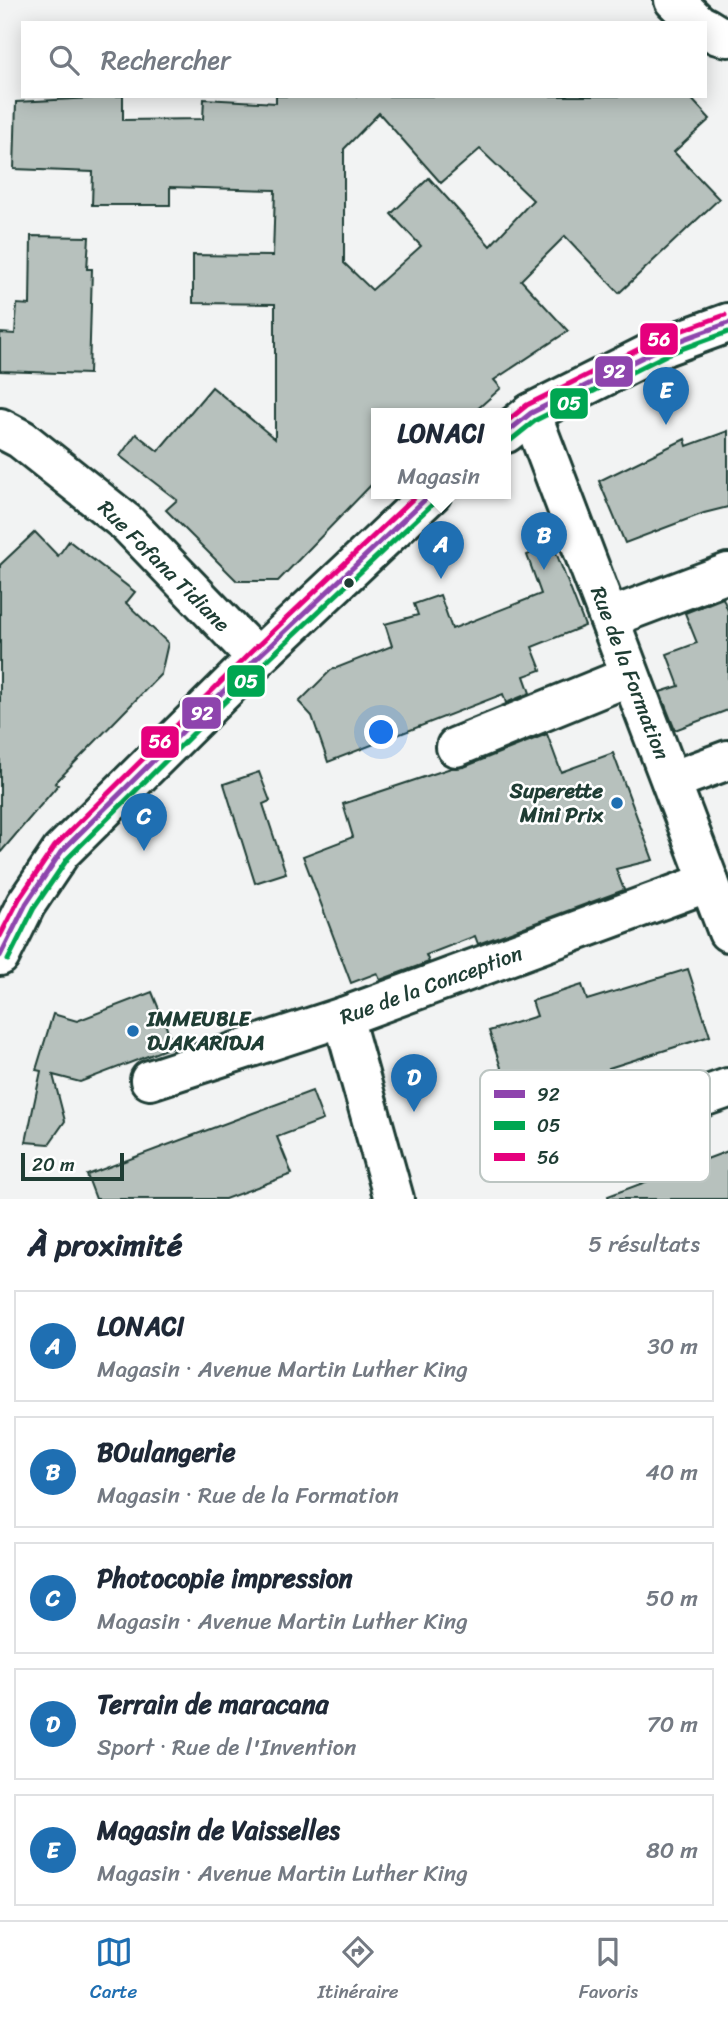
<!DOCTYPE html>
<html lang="fr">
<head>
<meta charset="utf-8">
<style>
	body { margin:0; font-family:Sriracha,sans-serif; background:#f6f6f7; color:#1f2937 }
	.scale { position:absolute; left:21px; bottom:18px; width:103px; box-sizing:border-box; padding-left:7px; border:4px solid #1f3d34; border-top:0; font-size:19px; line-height:24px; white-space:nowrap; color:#1f3d34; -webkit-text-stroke:5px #fff; paint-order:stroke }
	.you { position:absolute; left:382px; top:733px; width:24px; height:24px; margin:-18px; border:5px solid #fff; border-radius:50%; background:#1a73e8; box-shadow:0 0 0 10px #1a73e833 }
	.badge { display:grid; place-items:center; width:46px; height:46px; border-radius:50%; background:#1f6fb2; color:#fff; font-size:23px; font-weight:700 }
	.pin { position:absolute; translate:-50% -58px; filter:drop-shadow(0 2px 4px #0008) }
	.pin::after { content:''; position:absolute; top:37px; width:24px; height:21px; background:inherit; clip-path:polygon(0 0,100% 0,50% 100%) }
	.popup { position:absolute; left:371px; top:408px; width:140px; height:91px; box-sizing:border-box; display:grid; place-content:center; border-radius:0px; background:#fff; filter:drop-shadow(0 2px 5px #0005); font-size:23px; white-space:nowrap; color:#747a83 }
	.popup b { font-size:26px; color:#1f2937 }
	.popup::after { content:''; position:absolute; left:50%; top:100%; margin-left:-14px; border:14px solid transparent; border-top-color:#fff }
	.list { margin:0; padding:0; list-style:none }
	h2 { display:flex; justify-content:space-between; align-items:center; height:91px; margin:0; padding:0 28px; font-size:30px }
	h2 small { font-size:23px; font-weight:400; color:#747a83 }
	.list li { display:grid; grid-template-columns:46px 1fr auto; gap:21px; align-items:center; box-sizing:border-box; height:112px; margin:0 14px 14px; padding:0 14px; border:2px solid #e0e1e3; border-radius:0px }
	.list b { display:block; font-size:26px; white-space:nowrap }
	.list p { margin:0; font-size:23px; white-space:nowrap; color:#747a83 }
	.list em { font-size:23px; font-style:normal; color:#747a83 }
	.icon { flex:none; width:38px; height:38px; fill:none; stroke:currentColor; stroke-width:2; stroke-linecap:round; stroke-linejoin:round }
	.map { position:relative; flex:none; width:728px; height:1199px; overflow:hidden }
	.search { position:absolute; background:#fff; box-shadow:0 4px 18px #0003; left:21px; right:21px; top:21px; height:77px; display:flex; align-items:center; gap:18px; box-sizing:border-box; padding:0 24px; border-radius:0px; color:#747a83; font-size:26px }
	.sheet { height:721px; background:#fff }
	nav { display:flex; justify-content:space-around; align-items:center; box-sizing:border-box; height:98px; border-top:2px solid #e0e1e3; background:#fff; font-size:19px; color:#747a83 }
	nav a { display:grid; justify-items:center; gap:4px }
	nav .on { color:#1f6fb2 }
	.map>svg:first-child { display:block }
</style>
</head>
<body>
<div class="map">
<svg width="728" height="1199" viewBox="0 0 728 1199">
	<rect width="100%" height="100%" fill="#f2f3f3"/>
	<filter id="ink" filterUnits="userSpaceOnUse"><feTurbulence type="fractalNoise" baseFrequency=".0143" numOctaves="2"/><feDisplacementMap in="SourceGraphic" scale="14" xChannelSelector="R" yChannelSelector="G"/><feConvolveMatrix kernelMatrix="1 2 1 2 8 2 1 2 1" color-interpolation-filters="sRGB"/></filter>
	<g filter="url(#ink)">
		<g fill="#b7c1bd" stroke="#1f3d34" stroke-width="2" fill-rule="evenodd">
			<path d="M93 96H123V120L203 119 204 99 276 103V96H689L710 119 674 152 719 199 619 293 565 236 521 280 568 331 494 380 501 388 473 413H376V480L278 581H237L166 510 177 500 120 456 136 434 158 451 212 387 275 439V304L193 303V255L273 256 275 190 170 187V205H92L93 172 14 169 16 102 93 98ZM379 113 441 183 480 149 533 200 490 246 429 178 391 214 421 246 372 290 344 263V149Z"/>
			<path d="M31 236 89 237 87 269H92L89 374 0 371V333L15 334 17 304 30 305Z"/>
			<path d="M728 431V507L704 513 625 543 599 481 685 439 687 446Z"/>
			<path d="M35 532 58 556 69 541 135 592 126 603 168 643 161 674 55 783 58 785 0 853V565Z"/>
			<path d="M553 545 585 626 532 647 541 670 524 676 530 693 506 703 503 694 328 762 312 716 299 702 331 670 392 646 385 624 418 615 414 604 440 595 452 629 541 594 527 555Z"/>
			<path d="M723 598 728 611V710L675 730 660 692 679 686 667 654 697 643 685 613Z"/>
			<path d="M547 734 561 772 613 753 653 860 616 869 624 890 478 944 475 936 426 955 429 962 380 980 377 973 351 983 303 856 353 837 343 804 451 768 464 767Z"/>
			<path d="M259 772 270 801 263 804 286 873 255 883 224 784Z"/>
			<path d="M688 969 710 1036 609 1068 613 1080 600 1084 607 1107 592 1117 572 1123 563 1096 536 1104 532 1092 511 1098 489 1031 537 1016 532 1001 582 985 587 1000Z"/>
			<path d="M152 992 174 1046 80 1082 53 1075 65 1121 49 1144 26 1142 41 1071 36 1070 53 1014 77 1021Z"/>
			<path d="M312 1091 323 1120 277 1137 292 1174 225 1199H96L87 1175Z"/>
			<path d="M728 1151V1199H609L608 1196Z"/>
		</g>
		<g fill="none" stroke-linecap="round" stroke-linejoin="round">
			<g stroke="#1f3d34" stroke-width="44">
				<g id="street">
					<path d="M674 0 698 23"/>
					<path d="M705 27 718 35 728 37"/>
					<path d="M531 413 728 932"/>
					<path d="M0 428 21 439 128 524 257 658"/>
					<path d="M609 618 728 573"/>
					<path d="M456 747 630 676"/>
					<path d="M671 781 728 760"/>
					<path d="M343 1017 394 1199"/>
					<path d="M150 1080 343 1017 709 882"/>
					<path d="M609 1130 728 1088"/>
				</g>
			</g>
			<g stroke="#1f3d34" stroke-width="44">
				<g id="secondary">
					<path d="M506 433 531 413 665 346 728 323"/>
					<path d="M0 956 26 904 61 852 257 658 432 493"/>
				</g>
			</g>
			<use href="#street" stroke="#fff" stroke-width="38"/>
			<use href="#secondary" stroke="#fff" stroke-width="38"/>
			<g stroke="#fff" stroke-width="10">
				<g id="bus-1">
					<path d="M506 433 531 413 665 346 728 323"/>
					<path d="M0 956 26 904 61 852 257 658 432 493"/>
				</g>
			</g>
			<g stroke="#fff" stroke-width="10">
				<g id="bus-2">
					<path d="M511 440 536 420 668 354 728 332"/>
					<path d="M8 960 34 908 68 858 263 664 438 499"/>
				</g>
			</g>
			<g stroke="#fff" stroke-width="10">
				<g id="bus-3">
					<path d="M506 422 527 405 661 338 725 315"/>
					<path d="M0 936 19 899 55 846 251 652 419 493"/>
				</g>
			</g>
			<use href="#bus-1" stroke="#8e44ad" stroke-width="5"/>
			<use href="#bus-2" stroke="#00a651" stroke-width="5"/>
			<use href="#bus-3" stroke="#e5007d" stroke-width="5"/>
		</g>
	</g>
	<circle fill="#1f3d34" stroke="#fff" stroke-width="2.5" cx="349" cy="583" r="6"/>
	<g fill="#1f6fb2" stroke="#fff" stroke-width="2.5">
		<circle cx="617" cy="803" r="7"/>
		<circle cx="133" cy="1031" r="7"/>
	</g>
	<g text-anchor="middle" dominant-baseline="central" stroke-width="5" stroke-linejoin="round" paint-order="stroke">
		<g font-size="21" fill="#1f3d34" stroke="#fff">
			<text transform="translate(164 566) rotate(45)">Rue Fofana Tidiane</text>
			<text transform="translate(630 673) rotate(69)">Rue de la Formation</text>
			<text transform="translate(431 985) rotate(-20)">Rue de la Conception</text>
		</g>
		<g font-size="21" font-weight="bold" fill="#1f3d34" stroke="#fff" text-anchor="end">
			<text x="603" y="791">Superette<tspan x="603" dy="24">Mini Prix</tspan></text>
			<text x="147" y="1019" text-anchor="start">IMMEUBLE<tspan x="147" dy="24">DJAKARIDJA</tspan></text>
		</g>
	</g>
	<rect x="480" y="1070" width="230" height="112" rx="10" fill="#fff" stroke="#bcc5c2" stroke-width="2"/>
	<rect x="494" y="1090" width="31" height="8" fill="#8e44ad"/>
	<rect x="494" y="1121" width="31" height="9" fill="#00a651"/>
	<rect x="494" y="1153" width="31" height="8" fill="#e5007d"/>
	<g font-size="19" fill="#1f3d34">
		<text x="537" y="1101">92</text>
		<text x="537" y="1132">05</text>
		<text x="537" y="1164">56</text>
	</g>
	<g stroke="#fff" stroke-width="2.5">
		<rect x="639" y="322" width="40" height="34" rx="7" fill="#e5007d"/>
		<rect x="594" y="355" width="40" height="33" rx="7" fill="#8e44ad"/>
		<rect x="549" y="387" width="40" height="33" rx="7" fill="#00a651"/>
		<rect x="226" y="664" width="40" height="34" rx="7" fill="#00a651"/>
		<rect x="181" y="696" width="41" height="34" rx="7" fill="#8e44ad"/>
		<rect x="140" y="725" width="40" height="34" rx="7" fill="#e5007d"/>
	</g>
	<g font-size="19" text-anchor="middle" font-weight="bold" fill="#fff">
		<text x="659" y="346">56</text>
		<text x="614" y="378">92</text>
		<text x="569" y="410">05</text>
		<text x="246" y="688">05</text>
		<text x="202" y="720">92</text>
		<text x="160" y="748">56</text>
	</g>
</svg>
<div class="scale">20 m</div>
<div class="you"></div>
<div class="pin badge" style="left:441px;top:579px">A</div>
<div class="popup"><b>LONACI</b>Magasin</div>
<div class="pin badge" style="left:544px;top:570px">B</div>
<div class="pin badge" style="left:144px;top:851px">C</div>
<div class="pin badge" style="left:414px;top:1112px">D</div>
<div class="pin badge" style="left:666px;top:425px">E</div>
<div class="search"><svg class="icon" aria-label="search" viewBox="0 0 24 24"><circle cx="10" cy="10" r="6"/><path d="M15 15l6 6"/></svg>Rechercher</div>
</div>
<section class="sheet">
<h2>À proximité<small>5 résultats</small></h2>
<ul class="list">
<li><span class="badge">A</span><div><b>LONACI</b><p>Magasin · Avenue Martin Luther King</p></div><em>30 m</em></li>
<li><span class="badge">B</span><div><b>BOulangerie</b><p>Magasin · Rue de la Formation</p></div><em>40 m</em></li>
<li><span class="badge">C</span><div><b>Photocopie impression</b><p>Magasin · Avenue Martin Luther King</p></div><em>50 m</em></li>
<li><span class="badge">D</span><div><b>Terrain de maracana</b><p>Sport · Rue de l'Invention</p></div><em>70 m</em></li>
<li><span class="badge">E</span><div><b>Magasin de Vaisselles</b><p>Magasin · Avenue Martin Luther King</p></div><em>80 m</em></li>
</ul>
</section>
<nav>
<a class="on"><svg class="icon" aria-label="map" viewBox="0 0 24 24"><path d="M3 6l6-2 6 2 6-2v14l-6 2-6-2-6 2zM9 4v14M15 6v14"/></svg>Carte</a>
<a><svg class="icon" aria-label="directions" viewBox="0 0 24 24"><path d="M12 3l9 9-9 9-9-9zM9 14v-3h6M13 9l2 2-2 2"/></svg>Itinéraire</a>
<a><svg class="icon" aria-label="saved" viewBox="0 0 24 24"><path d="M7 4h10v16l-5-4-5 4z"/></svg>Favoris</a>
</nav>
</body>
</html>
